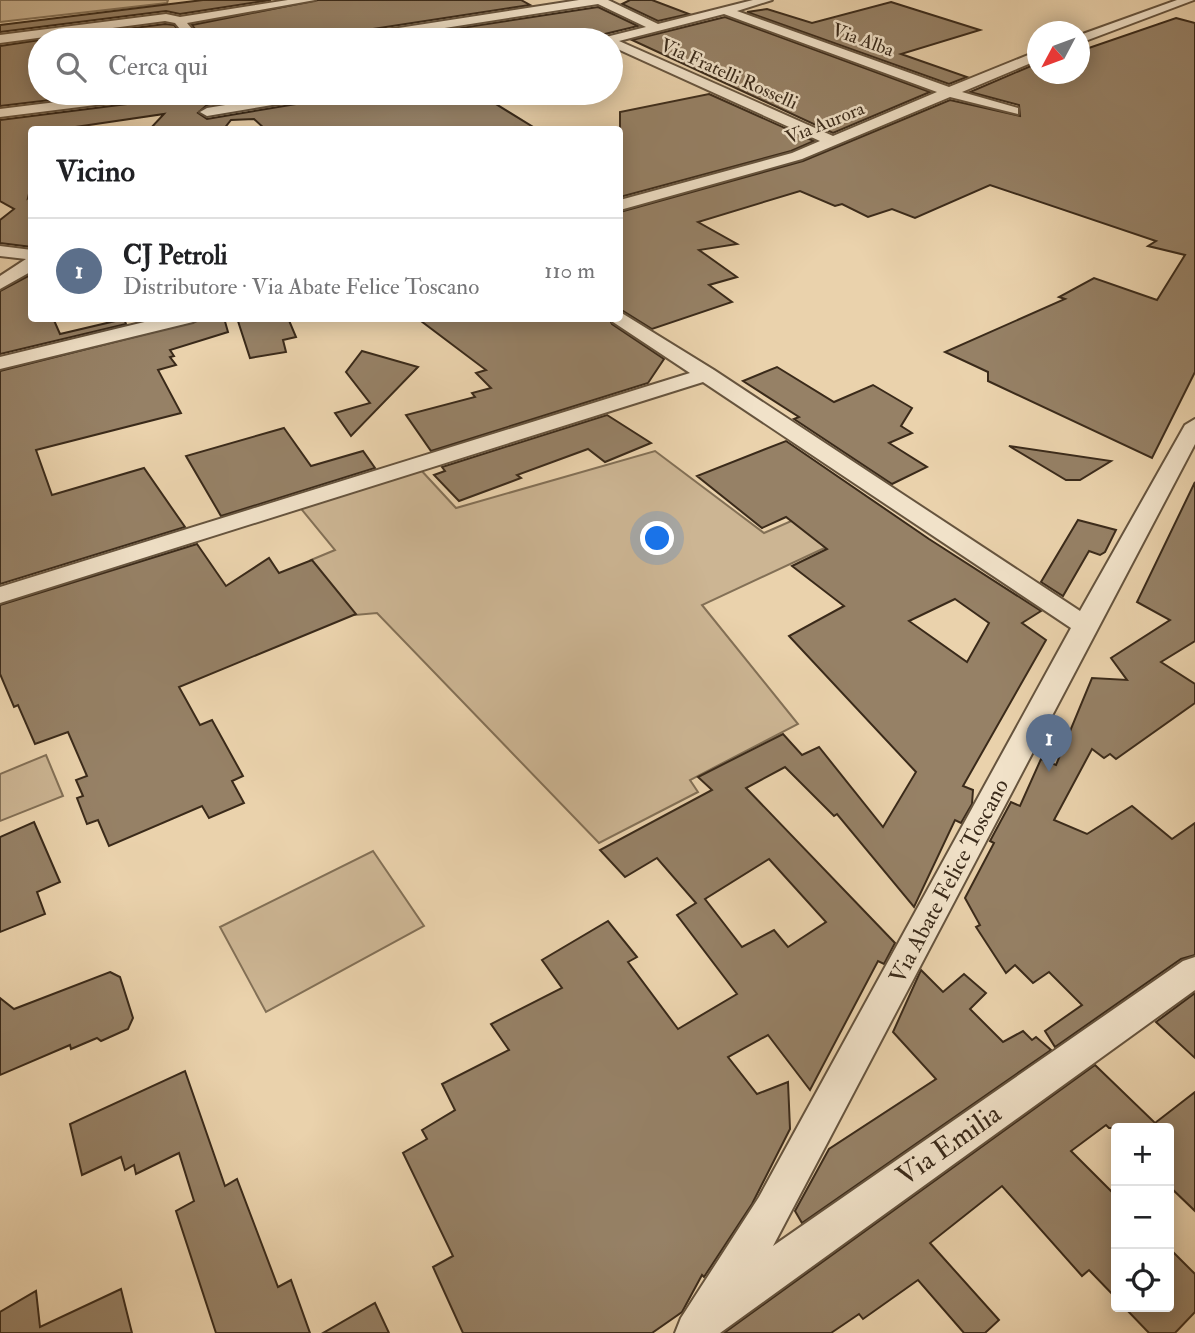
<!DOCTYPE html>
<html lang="it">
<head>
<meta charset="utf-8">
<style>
	body { margin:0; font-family:"IM FELL Double Pica",serif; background:#f6f6f6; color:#202124 }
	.controls { position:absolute; right:21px; bottom:21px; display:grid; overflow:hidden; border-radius:7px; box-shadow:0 4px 18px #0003 }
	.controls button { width:63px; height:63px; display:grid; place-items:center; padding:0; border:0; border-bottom:2px solid #e0e0e0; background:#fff; color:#202124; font:35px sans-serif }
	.compass { position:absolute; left:1027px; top:21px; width:63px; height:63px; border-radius:50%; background:#fff; box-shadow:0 4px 18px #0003; rotate:229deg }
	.you { position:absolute; left:658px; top:539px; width:24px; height:24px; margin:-18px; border:5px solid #fff; border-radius:50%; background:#1a73e8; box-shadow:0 0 0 10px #1a73e833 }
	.badge { display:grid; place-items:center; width:46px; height:46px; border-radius:50%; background:#8f2418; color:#fff; font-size:23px; font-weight:700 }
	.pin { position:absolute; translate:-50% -58px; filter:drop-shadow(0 2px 4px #0008) }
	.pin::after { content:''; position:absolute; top:37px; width:24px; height:21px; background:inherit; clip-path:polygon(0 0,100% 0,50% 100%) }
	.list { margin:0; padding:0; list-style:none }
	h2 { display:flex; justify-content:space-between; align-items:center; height:91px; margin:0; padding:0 28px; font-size:30px }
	h2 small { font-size:23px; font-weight:400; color:#757577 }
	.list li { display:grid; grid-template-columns:46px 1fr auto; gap:21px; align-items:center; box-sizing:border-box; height:105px; padding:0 28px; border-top:2px solid #e0e0e0 }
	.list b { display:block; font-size:26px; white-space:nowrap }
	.list p { margin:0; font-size:23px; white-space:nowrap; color:#757577 }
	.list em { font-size:23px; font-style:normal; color:#757577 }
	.icon { flex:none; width:38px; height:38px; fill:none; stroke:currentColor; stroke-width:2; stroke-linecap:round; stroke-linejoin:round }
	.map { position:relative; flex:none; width:1195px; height:1333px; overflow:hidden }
	.search { position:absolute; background:#fff; box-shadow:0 4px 18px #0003; left:28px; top:28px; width:595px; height:77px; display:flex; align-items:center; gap:18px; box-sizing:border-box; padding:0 24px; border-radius:38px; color:#757577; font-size:26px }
	.panel { position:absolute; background:#fff; box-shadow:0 4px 18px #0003; left:28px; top:126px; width:595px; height:196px; border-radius:7px }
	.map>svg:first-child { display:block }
</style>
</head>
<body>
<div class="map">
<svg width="1195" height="1333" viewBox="0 0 1195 1333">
	<rect width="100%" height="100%" fill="#ead2ac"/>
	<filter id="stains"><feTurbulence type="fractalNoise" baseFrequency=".00286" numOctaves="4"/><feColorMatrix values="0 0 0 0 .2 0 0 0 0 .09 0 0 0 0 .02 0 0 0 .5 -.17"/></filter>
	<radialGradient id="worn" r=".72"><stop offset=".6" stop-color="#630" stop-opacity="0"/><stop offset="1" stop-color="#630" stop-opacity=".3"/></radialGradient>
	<g fill="#ccb593" stroke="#837056" stroke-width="2">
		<path d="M0 0H168L167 3 0 22Z"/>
		<path d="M655 451 764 533 855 493 891 517 702 605 798 724 690 780 698 792 599 843 377 613 355 615 311 560 335 550 298 505 419 468 456 508Z"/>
		<path d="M46 755 63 796 0 821V774Z"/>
		<path d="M373 851 424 926 266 1012 220 927Z"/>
	</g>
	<g fill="#968166" stroke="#3a2a1a" stroke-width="2" fill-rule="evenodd">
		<path d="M203 0H271L180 14 166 11 0 32V25Z"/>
		<path d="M318 0H521L530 5 347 33 339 40H256L254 38 204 40 192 25Z"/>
		<path d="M630 0H652L689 14 658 21 622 4Z"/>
		<path d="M891 2 980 30 901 54 967 77 949 84 747 12 767 9 812 23Z"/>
		<path d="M598 7 638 26 605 34 596 40H383Z"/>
		<path d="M725 17 930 92 833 133 632 40Z"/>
		<path d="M1176 18 1195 23V372L1152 458 988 381V372L945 352 1065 299 1059 297 1094 278 1157 300 1185 255 1148 246 1156 241 990 185 915 218 892 209 868 217 842 204 835 206 800 191 698 222 737 244 699 250 737 277 709 285 732 302 652 329 620 309V212L803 161 950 100 1020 116 1019 105 970 92 1038 63V74H1080V51Z"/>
		<path d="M165 24 174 25 186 40H40Z"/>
		<path d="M40 40V93H110L0 106V46Z"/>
		<path d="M168 93H283L207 105 198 113 207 119 320 100 329 93H478L538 130H266L254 119 231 120 223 130H149L164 114 55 130H32V180L28 198 32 195V247L0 243V220L14 209 0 201V120L159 100Z"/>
		<path d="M709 94 814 141 791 151 620 197V112Z"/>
		<path d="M32 274V318H53L60 334 124 319 126 324 0 354V291Z"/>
		<path d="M209 318H224L228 332 170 350 174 356 170 357 176 365 158 370 181 413 36 450 52 495 144 468 185 527 0 584V371Z"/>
		<path d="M237 318H288L296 337 283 340 286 352 250 358Z"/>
		<path d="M417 318H609L612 324 664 359 648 383 431 451 406 415 475 397 472 393 491 388 476 373 486 370Z"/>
		<path d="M362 351 418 367 351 436 335 413 370 403 346 372Z"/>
		<path d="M777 367 834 402 873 385 912 408 901 426 912 433 889 443 927 467 892 484 794 419 799 417 743 381Z"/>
		<path d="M607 415 651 443 605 462 588 449 517 475 521 478 459 501 434 475 445 471 442 467Z"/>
		<path d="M284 428 311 466 363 451 375 468 221 516 186 456Z"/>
		<path d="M786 441 929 539 1041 611 1022 623 1046 640 963 786 973 790 972 804 961 823 955 820 914 907 837 814 834 816 785 767 746 788 895 943 884 964 878 961 810 1090 768 1035 728 1057 757 1094 788 1082 790 1129 752 1204 704 1277 702 1275 682 1312 652 1333H463L433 1267 453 1256 403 1153 427 1139 422 1130 455 1110 442 1084 509 1050 491 1024 562 988 542 960 608 921 637 957 628 962 678 1029 737 994 677 915 696 903 657 858 625 877 600 850 712 790 698 777 783 734 802 755 819 747 883 827 916 772 789 636 844 606 792 566 827 549 786 517 762 528 697 476ZM955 599 989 623 967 662 909 621ZM769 859 826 922 788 947 774 930 742 947 705 899Z"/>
		<path d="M1009 446 1111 461 1080 480H1066Z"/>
		<path d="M1195 482V641L1161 662 1195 684V703L1116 759 1110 754 1104 758 1092 749 1054 820 1087 834 1132 806 1172 839 1195 823V955L1181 959 1055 1047 1045 1031 1082 1005 1049 972 1033 983 1015 965 1006 973 976 927 980 925 965 898 994 843 990 841 1011 802 1020 806 1041 759 1056 765 1092 678 1127 680 1111 658 1170 620 1137 602Z"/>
		<path d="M1078 520 1116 530 1105 552 1100 555 1089 551 1063 596 1041 582Z"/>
		<path d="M197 544 226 586 269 558 279 573 312 560 356 614 179 687 200 725 212 720 243 776 232 781 244 803 209 818 202 806 109 846 98 820 87 824 77 798 83 796 76 780 87 776 68 732 35 744 18 705 14 707 0 674V605Z"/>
		<path d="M34 822 60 882 37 892 45 914 0 932V837Z"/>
		<path d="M921 970 943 992 964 974 986 993 970 1009 1003 1042 1023 1031 1032 1040 1036 1037 1051 1050 802 1223 795 1211 829 1149 936 1079 893 1032Z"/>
		<path d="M110 972 120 977 133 1018 128 1029 101 1041 97 1038 71 1049 70 1045 0 1075V998L14 1009Z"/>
		<path d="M1195 993V1058L1156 1022Z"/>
		<path d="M1095 1065 1155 1123 1195 1092V1211L1169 1186V1128H1109L1106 1125 1071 1151 1116 1196V1298L1089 1270 1082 1276 1002 1186 930 1243 999 1320 985 1333H964L918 1280 863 1319 859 1314 831 1333H724Z"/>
		<path d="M185 1071 225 1186 237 1179 278 1287 291 1280 310 1333H216L176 1211 194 1201 179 1153 136 1174 134 1165 125 1170 121 1157 82 1175 70 1124Z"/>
		<path d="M1169 1248 1195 1274V1312L1175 1333H1149L1124 1307H1169Z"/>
		<path d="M121 1289 132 1333H0V1312L36 1291 40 1327Z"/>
		<path d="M375 1303 389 1333H323Z"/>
	</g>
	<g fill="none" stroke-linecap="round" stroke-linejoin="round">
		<g stroke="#66543e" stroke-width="4">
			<g id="minor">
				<path d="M288 0H315L187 23 201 40H189L175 23 165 21 0 43V35L166 14 180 17Z"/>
				<path d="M579 0H608L658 24 753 0H772L737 11 949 87 1038 51V60L962 92 1018 108V114L950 97 802 159 620 210V200L792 153 820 141 611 46V40H604L606 37 646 27 598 4 368 40H341L347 36ZM724 14 937 92 833 136 619 41Z"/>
				<path d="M1177 0H1194L1080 43V35Z"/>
				<path d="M129 93H166L159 97 0 117V109Z"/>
				<path d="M298 93H327L320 97 207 116 200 112 207 108Z"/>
				<path d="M0 246 32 250V271L0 289V276L26 259 0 256Z"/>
				<path d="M620 312 714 370 1080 611 1185 425 1195 419V444L773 1246 1183 961 1195 957V990L720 1333H675L681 1318 759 1197 1071 628 703 382 0 603V587L690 373 613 322 611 318H620Z"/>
				<path d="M161 318H195L193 322 0 369V357Z"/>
			</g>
		</g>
		<use href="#minor" fill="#f1e2c9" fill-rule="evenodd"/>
	</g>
	<g text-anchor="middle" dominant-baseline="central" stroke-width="5" stroke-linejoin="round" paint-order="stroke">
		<g font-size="19" fill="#3a2a1a" stroke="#f1e2c9">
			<text transform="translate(863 40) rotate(20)">Via Alba</text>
			<text transform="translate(729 74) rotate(24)">Via Fratelli Rosselli</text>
			<text transform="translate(825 123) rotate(-22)">Via Aurora</text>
		</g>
		<g font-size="23" fill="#3a2a1a" stroke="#f1e2c9">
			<text transform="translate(949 881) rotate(-62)">Via Abate Felice Toscano</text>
		</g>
		<g font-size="28" fill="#3a2a1a" stroke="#f1e2c9">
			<text transform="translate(949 1145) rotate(-35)">Via Emilia</text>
		</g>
	</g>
	<rect width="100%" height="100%" filter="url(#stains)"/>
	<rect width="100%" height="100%" fill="url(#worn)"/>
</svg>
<div class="controls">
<button>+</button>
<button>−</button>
<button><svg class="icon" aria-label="locate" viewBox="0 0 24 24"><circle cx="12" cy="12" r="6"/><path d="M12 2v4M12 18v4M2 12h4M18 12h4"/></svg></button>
</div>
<svg class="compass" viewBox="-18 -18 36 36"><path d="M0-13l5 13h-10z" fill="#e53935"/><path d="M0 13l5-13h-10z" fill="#757577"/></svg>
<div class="you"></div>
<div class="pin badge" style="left:1049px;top:772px;background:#5c6f8a">1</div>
<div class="search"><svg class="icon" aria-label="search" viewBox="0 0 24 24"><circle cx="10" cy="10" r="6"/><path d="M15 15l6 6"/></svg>Cerca qui</div>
<section class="panel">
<h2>Vicino<small></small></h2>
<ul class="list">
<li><span class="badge" style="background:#5c6f8a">1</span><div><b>CJ Petroli</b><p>Distributore · Via Abate Felice Toscano</p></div><em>110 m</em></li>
</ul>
</section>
</div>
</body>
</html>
